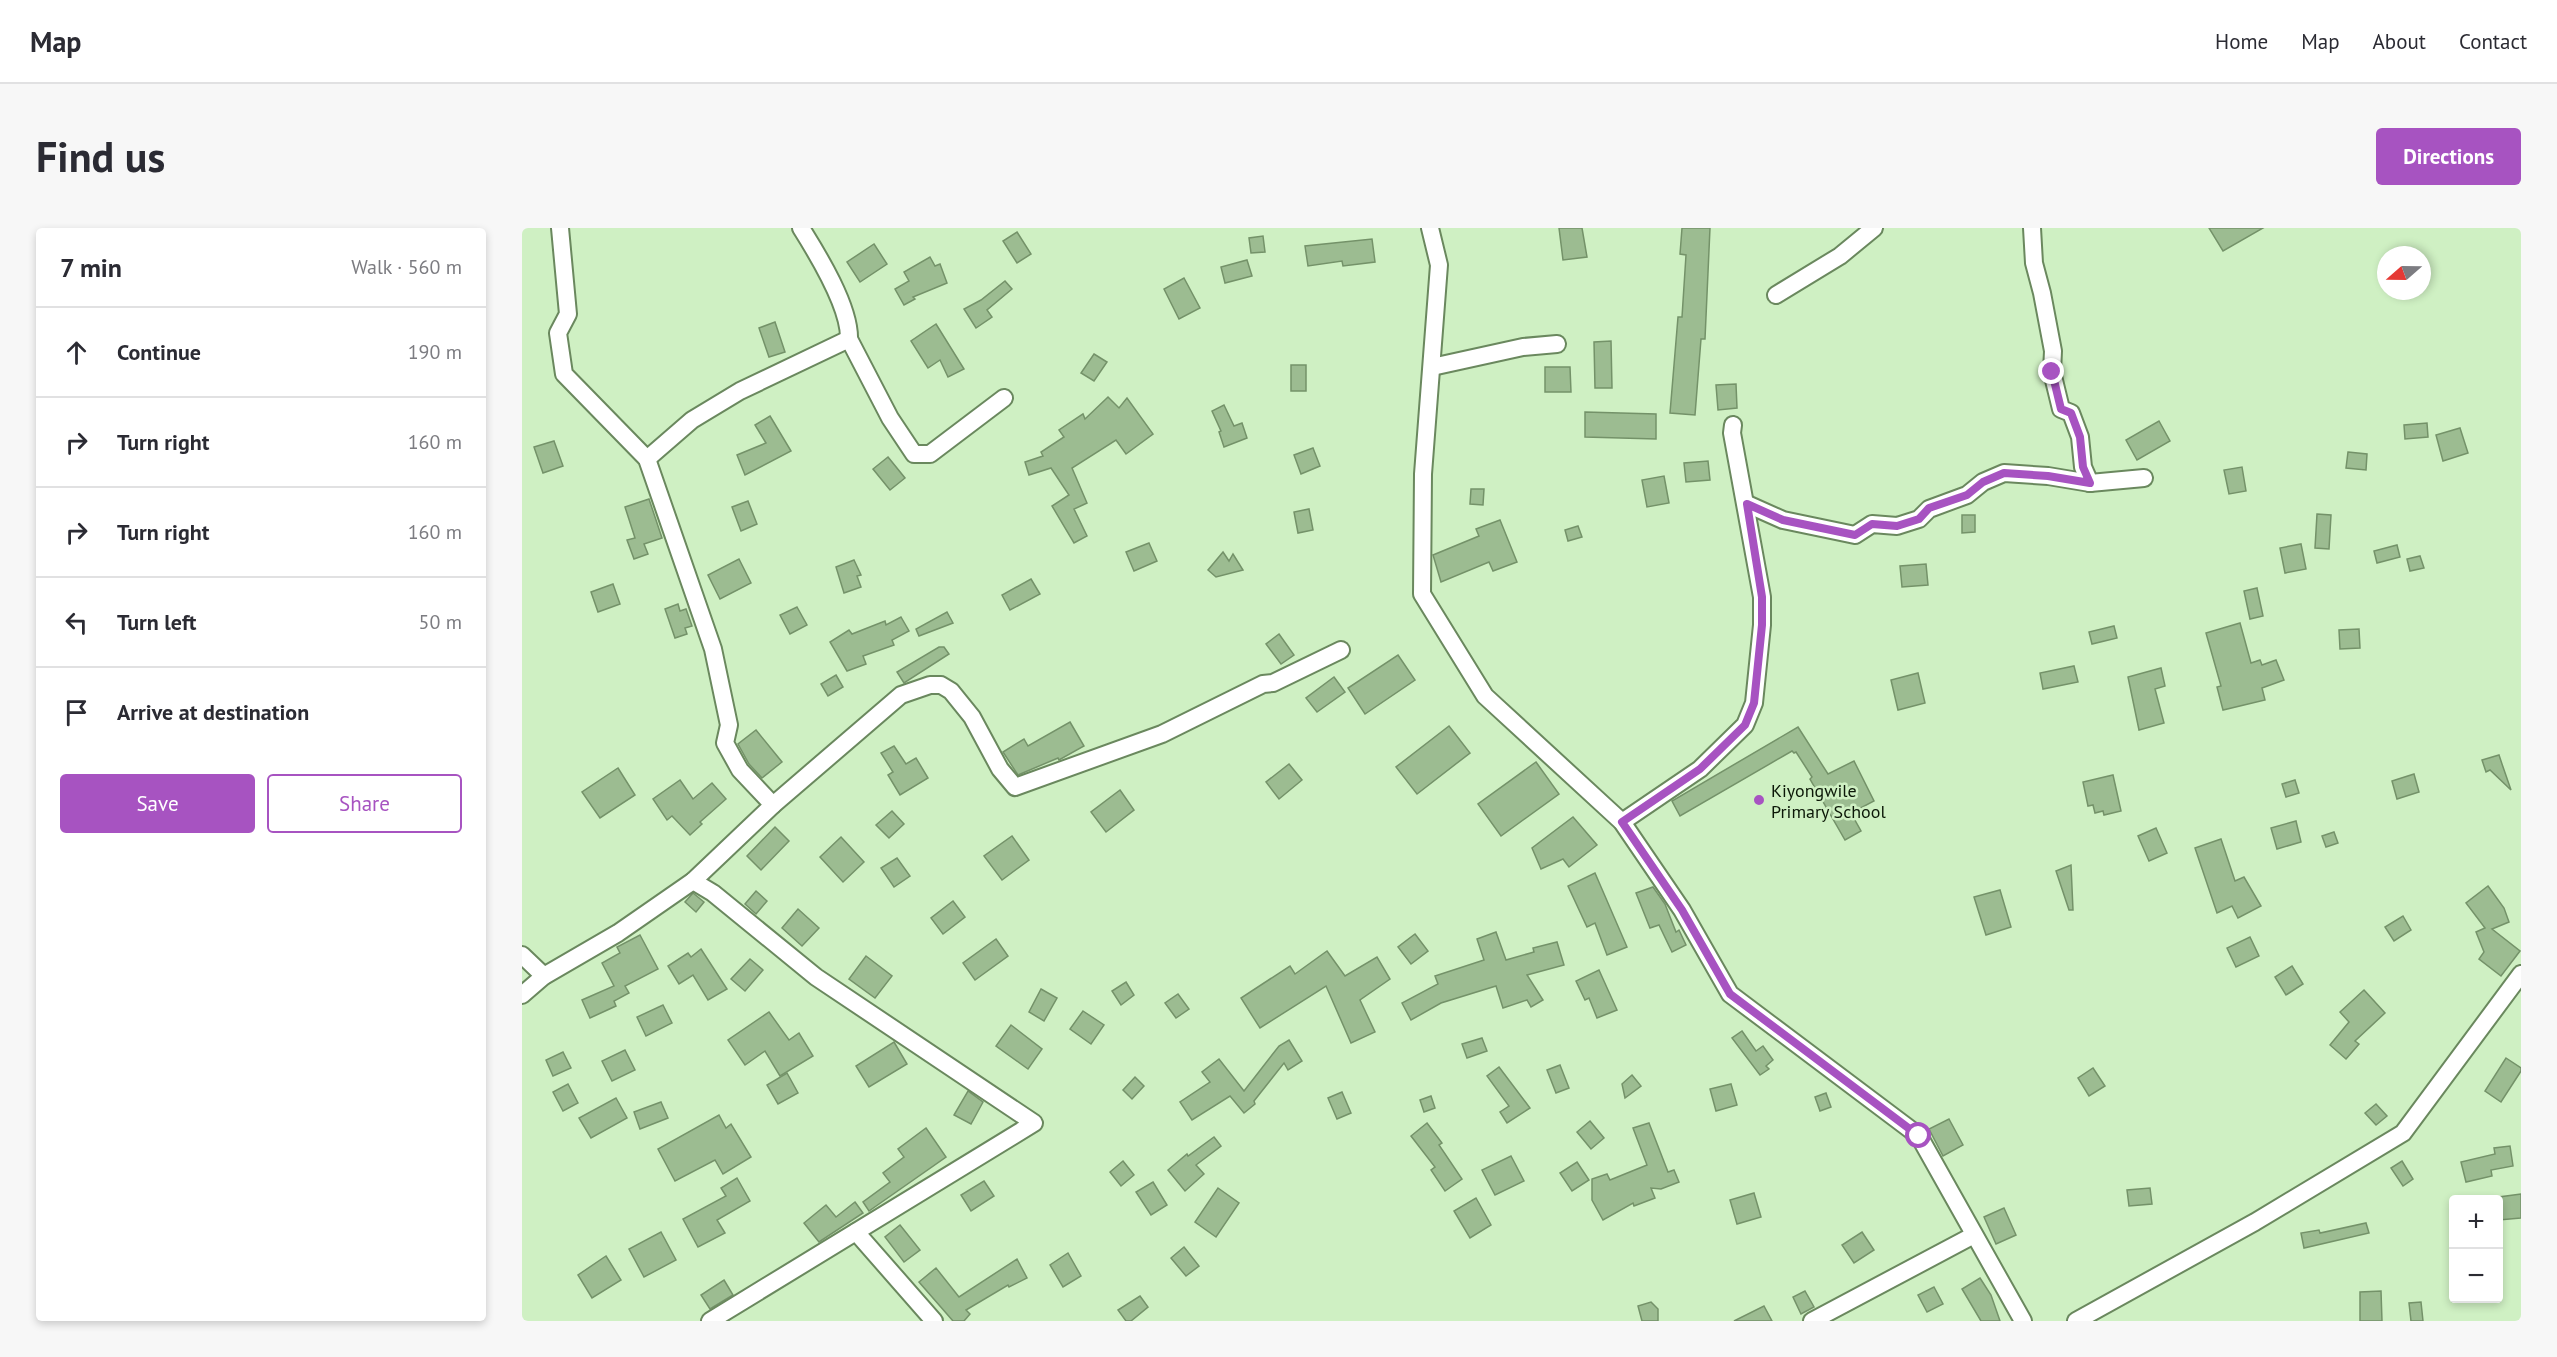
<!DOCTYPE html>
<html lang="en">
<head>
<meta charset="utf-8">
<style>
	body { margin:0; font-family:"PT Sans",sans-serif; background:#f7f7f7; color:#2b2b33 }
	.controls { position:absolute; right:18px; bottom:18px; display:grid; overflow:hidden; border-radius:6px; box-shadow:0 3px 9px #0003 }
	.controls button { width:54px; height:54px; display:grid; place-items:center; padding:0; border:0; border-bottom:2px solid #e1e1e2; background:#fff; color:#2b2b33; font:30px sans-serif }
	.compass { position:absolute; left:1855px; top:18px; width:54px; height:54px; border-radius:50%; background:#fff; box-shadow:0 3px 9px #0003; rotate:250deg }
	.stop { position:absolute; width:18px; height:18px; margin:-14px; border:4px solid #a753c1; border-radius:50%; background:#fff }
	.stop.end { background:#a753c1; border-color:#fff; box-shadow:0 2px 6px #0008 }
	.list { margin:0; padding:0; list-style:none }
	h2 { display:flex; justify-content:space-between; align-items:center; height:78px; margin:0; padding:0 24px; font-size:26px }
	h2 small { font-size:20px; font-weight:400; color:#7c7c81 }
	.list li { display:grid; grid-template-columns:39px 1fr auto; gap:18px; align-items:center; box-sizing:border-box; height:90px; padding:0 24px; border-top:2px solid #e1e1e2 }
	.list b { display:block; font-size:22px; white-space:nowrap }
	.list em { font-size:20px; font-style:normal; color:#7c7c81 }
	.actions { display:flex; gap:12px; padding:18px 24px }
	.actions a { flex:1; padding:14px 0; border:2px solid #a753c1; border-radius:6px; text-align:center; font-size:21px; color:#a753c1 }
	.actions .main { background:#a753c1; color:#fff }
	.icon { flex:none; width:33px; height:33px; fill:none; stroke:currentColor; stroke-width:2; stroke-linecap:round; stroke-linejoin:round }
	.map { position:relative; flex:none; width:1999px; height:1093px; overflow:hidden; border-radius:6px }
	header { display:flex; align-items:center; gap:36px; box-sizing:border-box; height:84px; padding:0 30px; background:#fff; border-bottom:2px solid #e1e1e2 }
	header strong { font-size:28px }
	nav { display:flex; gap:33px; margin-inline-start:auto; font-size:21px }
	.intro { display:flex; align-items:center; justify-content:space-between; box-sizing:border-box; height:144px; padding:0 36px }
	h1 { margin:0; font-size:42px }
	.button { padding:15px 27px; border-radius:6px; background:#a753c1; color:#fff; font-size:21px; font-weight:700 }
	main { display:flex; gap:36px; padding:0 36px }
	aside { flex:1; background:#fff; border-radius:6px; box-shadow:0 3px 9px #0003 }
	.map>svg:first-child { display:block }
</style>
</head>
<body>
<header>
<strong>Map</strong>
<nav><a>Home</a><a>Map</a><a>About</a><a>Contact</a></nav>
</header>
<div class="intro"><h1>Find us</h1><a class="button">Directions</a></div>
<main>
<aside>
<h2>7 min<small>Walk · 560 m</small></h2>
<ul class="list">
<li><svg class="icon" aria-label="ahead" viewBox="0 0 24 24"><path d="M12 20V5M6 11l6-6 6 6"/></svg><div><b>Continue</b></div><em>190 m</em></li>
<li><svg class="icon" aria-label="right" viewBox="0 0 24 24"><path d="M7 20v-9h11M14 6l5 5-5 5"/></svg><div><b>Turn right</b></div><em>160 m</em></li>
<li><svg class="icon" aria-label="right" viewBox="0 0 24 24"><path d="M7 20v-9h11M14 6l5 5-5 5"/></svg><div><b>Turn right</b></div><em>160 m</em></li>
<li><svg class="icon" aria-label="left" viewBox="0 0 24 24"><path d="M17 20v-9H6M10 6l-5 5 5 5"/></svg><div><b>Turn left</b></div><em>50 m</em></li>
<li><svg class="icon" aria-label="arrive" viewBox="0 0 24 24"><path d="M6 21V4h12l-3 4 3 4H6"/></svg><div><b>Arrive at destination</b></div></li>
</ul>
<div class="actions"><a class="main">Save</a><a>Share</a></div>
</aside>
<div class="map">
<svg width="1999" height="1093" viewBox="0 0 1999 1093">
	<rect width="100%" height="100%" fill="#cff0c3"/>
	<g fill="#9cbc91" stroke="#749269" stroke-width="1.5">
		<path d="M1037 0H1060L1065 29 1041 32Z"/>
		<path d="M1160 0H1188L1183 111H1179L1173 187 1148 185 1156 89H1160L1164 27 1158 26Z"/>
		<path d="M1687 0H1741L1701 23Z"/>
		<path d="M495 4 509 26 495 35 481 13Z"/>
		<path d="M741 8 743 24 729 25 727 10Z"/>
		<path d="M850 11 853 34 821 38 820 33 786 38 783 18Z"/>
		<path d="M352 16 365 36 338 54 325 34Z"/>
		<path d="M408 29 413 38 418 36 425 55 391 69 393 71 382 77 373 61 387 53 382 44Z"/>
		<path d="M725 32 730 48 703 55 699 39Z"/>
		<path d="M662 50 678 80 657 91 642 61Z"/>
		<path d="M483 53 490 61 465 82 470 89 454 100 442 81 459 72Z"/>
		<path d="M253 94 263 124 247 129 237 100Z"/>
		<path d="M414 96 442 141 426 149 418 132 406 140 389 113Z"/>
		<path d="M1089 113 1090 160H1073L1072 114Z"/>
		<path d="M572 126 585 134 572 153 559 145Z"/>
		<rect x="769" y="137" width="15" height="26"/>
		<path d="M1023 139H1048L1049 164H1023Z"/>
		<path d="M1214 156 1215 180 1196 182 1194 157Z"/>
		<path d="M586 169 597 180 605 170 631 206 604 226 594 212 550 240 565 275 552 281 565 308 552 315 530 278 547 267 529 240 507 247 503 234 521 228 519 224 542 209 537 202 561 186 563 191Z"/>
		<path d="M702 177 712 198 720 195 725 210 702 219 697 204 699 203 690 183Z"/>
		<path d="M1063 184 1134 186V211L1063 209Z"/>
		<path d="M248 188 269 223 223 247 215 227 244 215 233 197Z"/>
		<path d="M1637 193 1648 213 1615 232 1604 212Z"/>
		<path d="M1905 195 1906 209 1883 211 1882 197Z"/>
		<path d="M1938 200 1946 225 1921 233 1914 207Z"/>
		<path d="M32 213 41 238 21 245 12 219Z"/>
		<path d="M791 220 798 238 779 246 772 227Z"/>
		<path d="M1826 224 1845 226 1844 242 1824 240Z"/>
		<path d="M366 229 383 250 368 262 351 241Z"/>
		<path d="M1186 233 1188 252 1164 254 1162 235Z"/>
		<path d="M1720 239 1724 263 1707 266 1702 242Z"/>
		<path d="M1142 248 1147 275 1125 279 1120 252Z"/>
		<path d="M949 261H962L961 277 948 276Z"/>
		<path d="M127 271 140 310 122 316 126 326 112 331 105 312 113 310 103 279Z"/>
		<path d="M226 273 235 296 219 303 210 279Z"/>
		<path d="M787 281 791 302 776 305 772 284Z"/>
		<path d="M1795 286 1809 287 1807 321 1793 320Z"/>
		<path d="M1440 287H1453V304L1440 305Z"/>
		<path d="M978 292 995 334 971 343 967 334 919 354 911 327 957 308 954 301Z"/>
		<path d="M1056 298 1060 309 1046 313 1043 302Z"/>
		<path d="M627 315 635 333 612 343 604 324Z"/>
		<path d="M1779 316 1784 341 1763 345 1758 320Z"/>
		<path d="M1875 317 1878 329 1855 335 1852 323Z"/>
		<path d="M701 324 707 333 711 326 721 342 694 349 686 342Z"/>
		<path d="M1898 328 1902 340 1888 343 1885 331Z"/>
		<path d="M217 331 229 355 198 371 186 347Z"/>
		<path d="M332 332 339 347 335 348 339 359 322 365 314 339Z"/>
		<path d="M1404 336 1406 357 1380 359 1378 338Z"/>
		<path d="M509 351 518 366 488 382 480 367Z"/>
		<path d="M91 356 98 376 76 384 69 364Z"/>
		<path d="M1735 360 1741 388 1728 391 1722 363Z"/>
		<path d="M156 376 158 383 164 381 170 398 163 400 165 406 153 410 143 381Z"/>
		<path d="M275 379 285 397 268 406 258 387Z"/>
		<path d="M425 384 431 395 397 408 394 401Z"/>
		<path d="M379 389 387 403 370 412 372 417 341 428 344 436 325 443 308 414 327 402 330 406 363 393 364 397Z"/>
		<path d="M1718 395 1729 435 1738 432 1740 437 1754 432 1762 452 1740 460 1743 472 1701 482 1695 459 1699 458 1684 405Z"/>
		<path d="M1592 398 1595 410 1570 416 1567 404Z"/>
		<path d="M1837 401 1838 420 1818 421 1817 402Z"/>
		<path d="M757 406 772 427 759 436 744 416Z"/>
		<path d="M417 419H422L427 426 382 455 375 444Z"/>
		<path d="M876 427 893 452 843 486 826 460Z"/>
		<path d="M1552 438 1556 454 1521 461 1518 445Z"/>
		<path d="M1639 440 1643 458 1633 461 1642 495 1617 502 1606 449Z"/>
		<path d="M1396 445 1403 475 1376 482 1369 452Z"/>
		<path d="M314 447 321 459 306 468 299 456Z"/>
		<path d="M812 449 823 464 795 484 784 470Z"/>
		<path d="M548 494 562 518 537 532 536 530 496 547 481 524 502 511 506 518Z"/>
		<path d="M927 498 948 525 895 566 874 539Z"/>
		<path d="M1276 499 1306 546 1332 533 1352 573 1329 585 1339 603 1323 612 1288 551 1290 549 1274 524 1272 525 1270 523 1158 588 1150 573Z"/>
		<path d="M234 502 260 534 240 550 227 536 216 516Z"/>
		<path d="M372 518 384 536 394 530 406 550 378 567 366 547 371 544 359 525Z"/>
		<path d="M1977 527 1980 536 1989 562 1968 542 1964 544 1960 532Z"/>
		<path d="M1014 534 1037 566 979 608 956 576Z"/>
		<path d="M767 536 780 552 757 571 744 554Z"/>
		<path d="M96 540 113 567 78 590 60 564Z"/>
		<path d="M1892 546 1897 564 1875 571 1870 553Z"/>
		<path d="M1591 547 1599 583 1582 587 1581 583 1573 585 1571 577 1566 578 1561 554Z"/>
		<path d="M158 552 171 571 190 555 204 571 178 594 180 596 168 607 150 588 145 592 131 571Z"/>
		<path d="M1773 552 1777 565 1764 569 1760 556Z"/>
		<path d="M598 562 612 582 584 604 569 584Z"/>
		<path d="M370 583 382 596 367 610 354 597Z"/>
		<path d="M1051 589 1075 617 1047 639 1041 631 1019 641 1010 620Z"/>
		<path d="M1774 593 1779 614 1755 621 1749 600Z"/>
		<path d="M253 599 267 613 239 642 225 628Z"/>
		<path d="M1634 600 1645 625 1627 633 1616 608Z"/>
		<path d="M1812 604 1816 615 1804 619 1800 608Z"/>
		<path d="M490 608 507 632 480 652 462 628Z"/>
		<path d="M319 609 342 634 321 654 298 629Z"/>
		<path d="M1699 611 1713 653 1722 649 1739 678 1716 690 1710 678 1695 685 1673 620Z"/>
		<path d="M375 630 388 648 372 659 359 640Z"/>
		<path d="M1549 637 1551 682H1547L1534 643Z"/>
		<path d="M1073 645 1105 719 1085 727 1073 695 1065 699 1046 658Z"/>
		<path d="M1966 658 1982 680 1987 694 1970 701 1998 723 1979 748 1957 731 1962 724 1954 704 1963 700 1944 675Z"/>
		<path d="M1131 659 1143 676 1154 704 1157 702 1164 717 1150 724 1137 697 1128 700 1114 665Z"/>
		<path d="M1478 662 1489 699 1464 707 1452 669Z"/>
		<path d="M234 663 245 673 234 686 223 676Z"/>
		<path d="M171 665 182 674 174 684 163 674Z"/>
		<path d="M431 673 443 689 421 706 409 690Z"/>
		<path d="M276 681 297 700 280 718 260 700Z"/>
		<path d="M1881 688 1889 702 1872 713 1863 699Z"/>
		<path d="M974 704 984 732 1012 724 1011 720 1035 714 1042 737 1005 747 1021 772 1009 779 1005 772 981 780 974 758 919 775 889 792 880 775 916 756 913 748 962 732 955 711Z"/>
		<path d="M893 706 906 723 889 736 876 719Z"/>
		<path d="M118 707 136 741 103 758 107 765 92 773 94 778 68 790 60 772 92 758 80 735 98 725 95 719Z"/>
		<path d="M1728 709 1737 728 1714 739 1705 720Z"/>
		<path d="M474 711 486 728 453 752 441 735Z"/>
		<path d="M179 721 205 761 186 772 171 747 157 756 146 738 166 725 169 729Z"/>
		<path d="M805 723 823 748 855 729 868 751 838 772 853 804 829 815 804 758 738 800 719 770 768 738 773 746Z"/>
		<path d="M344 728 370 748 353 770 327 751Z"/>
		<path d="M228 731 241 742 223 763 209 751Z"/>
		<path d="M1770 738 1781 756 1764 767 1753 749Z"/>
		<path d="M1077 742 1095 782 1075 790 1067 770 1063 772 1054 753Z"/>
		<path d="M604 754 612 767 599 777 590 763Z"/>
		<path d="M519 761 535 770 522 793 507 784Z"/>
		<path d="M1842 762 1863 785 1833 813 1837 816 1824 831 1808 817 1827 794 1818 784Z"/>
		<path d="M656 766 667 781 654 790 643 775Z"/>
		<path d="M141 777 150 795 124 808 115 789Z"/>
		<path d="M561 783 582 797 569 816 548 801Z"/>
		<path d="M247 784 267 812 277 805 291 828 258 848 243 823 223 837 206 812Z"/>
		<path d="M489 797 520 821 506 841 474 818Z"/>
		<path d="M1220 803 1234 823 1241 818 1251 832 1244 838 1247 841 1238 847 1210 810Z"/>
		<path d="M960 810 965 823 945 830 940 816Z"/>
		<path d="M767 812 780 833 766 842 762 835 732 873 733 876 722 885 708 868 670 892 658 874 688 854 680 844 697 831 722 863 757 818Z"/>
		<path d="M372 814 385 836 347 859 334 838Z"/>
		<path d="M103 822 113 842 90 853 80 833Z"/>
		<path d="M41 824 49 840 31 848 24 832Z"/>
		<path d="M1984 830 1999 840V843L1979 874 1963 863Z"/>
		<path d="M1038 837 1047 860 1034 865 1025 842Z"/>
		<path d="M977 839 1008 880 985 895 978 884 987 878 965 848Z"/>
		<path d="M1571 840 1583 858 1567 868 1556 850Z"/>
		<path d="M265 845 276 865 256 876 245 857Z"/>
		<path d="M1110 847 1119 858 1103 870 1100 856Z"/>
		<path d="M613 849 622 858 610 871 601 862Z"/>
		<path d="M46 856 56 875 41 883 31 864Z"/>
		<path d="M1209 856 1215 877 1194 883 1188 861Z"/>
		<path d="M446 863 461 874 449 896 432 887Z"/>
		<path d="M820 864 829 885 815 891 806 870Z"/>
		<path d="M1304 865 1309 879 1298 883 1293 869Z"/>
		<path d="M909 868 913 880 902 884 898 872Z"/>
		<path d="M94 870 105 890 69 910 57 890Z"/>
		<path d="M139 874 146 890 118 901 112 884Z"/>
		<path d="M1854 876 1865 888 1854 897 1843 885Z"/>
		<path d="M197 887 204 900 209 896 229 929 201 946 193 932 153 953 136 921Z"/>
		<path d="M1427 891 1441 917 1421 928 1407 901Z"/>
		<path d="M1068 893 1082 910 1069 921 1055 904Z"/>
		<path d="M905 895 920 915 917 917 940 951 923 963 909 942 913 939 889 908Z"/>
		<path d="M1127 895 1146 944 1152 942 1157 954 1139 961 1129 960 1133 970 1112 978 1111 975 1081 992 1070 972V951L1085 946 1088 952 1125 937 1111 900Z"/>
		<path d="M404 900 424 929 347 983 341 974 368 954 361 945 382 929 376 921Z"/>
		<path d="M692 909 699 918 674 937 682 946 663 963 646 942 665 926 666 928Z"/>
		<path d="M1988 918 1991 938 1969 942 1970 948 1944 954 1939 934 1973 926 1972 920Z"/>
		<path d="M989 928 1002 953 973 967 960 942Z"/>
		<path d="M601 933 612 947 599 958 588 944Z"/>
		<path d="M1880 933 1891 951 1881 958 1869 940Z"/>
		<path d="M1055 934 1067 952 1050 963 1038 945Z"/>
		<path d="M215 950 228 973 195 992 203 1005 176 1019 161 991 204 968 199 960Z"/>
		<path d="M462 953 472 968 449 983 439 967Z"/>
		<path d="M631 954 645 977 629 987 614 964Z"/>
		<path d="M696 960 717 975 694 1009 673 994Z"/>
		<path d="M1628 960 1630 976 1607 978 1605 962Z"/>
		<path d="M1232 965 1239 989 1215 996 1208 972Z"/>
		<path d="M1999 966V990L1977 992V969Z"/>
		<path d="M954 970 969 997 948 1010 932 983Z"/>
		<path d="M333 974 341 985 297 1014 282 995 304 977 314 989Z"/>
		<path d="M1482 980 1494 1007 1474 1016 1462 989Z"/>
		<path d="M1844 995 1847 1005 1782 1020 1779 1005 1797 1002 1798 1005Z"/>
		<path d="M378 997 398 1022 382 1034 363 1009Z"/>
		<path d="M139 1004 154 1032 122 1049 107 1021Z"/>
		<path d="M1340 1004 1352 1022 1332 1035 1320 1017Z"/>
		<path d="M662 1019 677 1038 664 1048 649 1030Z"/>
		<path d="M546 1025 559 1048 541 1059 528 1037Z"/>
		<path d="M84 1028 99 1052 70 1070 56 1047Z"/>
		<path d="M495 1031 505 1050 487 1059 486 1057 444 1082 448 1086 442 1093H431L397 1054 414 1040 437 1069Z"/>
		<path d="M1458 1050 1469 1067 1478 1093H1459L1440 1061Z"/>
		<path d="M202 1052 211 1067 188 1081 179 1067Z"/>
		<path d="M1412 1059 1421 1076 1405 1084 1396 1067Z"/>
		<path d="M1283 1063 1292 1079 1279 1086 1271 1069Z"/>
		<path d="M1859 1063 1860 1093H1838V1064Z"/>
		<path d="M618 1068 626 1079 609 1093H604L596 1082Z"/>
		<path d="M1129 1074 1136 1081V1093H1120L1116 1078Z"/>
		<path d="M1899 1074 1901 1093H1889L1887 1075Z"/>
		<path d="M1242 1078 1250 1093H1212Z"/>
	</g>
	<g fill="none" stroke-linecap="round" stroke-linejoin="round">
		<g stroke="#6a885e" stroke-width="20">
			<g id="minor">
				<path d="M38 0 46 86 36 105 42 146 125 231 191 421 207 497 203 515 218 542 251 577"/>
				<path d="M279 0C296 27 328 79 327 111L368 190 392 226H408L482 170"/>
				<path d="M908 0 917 37 901 246 900 366 963 468 1100 594 1160 682 1208 766 1397 908 1501 1093"/>
				<path d="M1510 0 1512 35 1520 65 1531 123 1530 144 1539 181 1549 185 1558 209 1561 239 1568 255 1622 250"/>
				<path d="M1254 67 1318 28 1352 0"/>
				<path d="M910 139 1001 119 1035 116"/>
				<path d="M125 231 170 192 218 163 327 111"/>
				<path d="M1225 276 1261 292 1333 307 1350 296 1375 298 1397 291 1407 281 1445 267 1461 254 1482 245 1526 248 1568 255"/>
				<path d="M1100 594 1178 541 1223 497 1232 475 1240 397V369L1210 205 1211 197"/>
				<path d="M171 653 191 665 294 749 512 895 188 1093"/>
				<path d="M0 727 22 748"/>
				<path d="M0 767 22 748 96 705 171 653 251 577 379 467 408 457H419L429 463 450 489 478 541 493 559 640 506 741 456 751 455 819 422"/>
				<path d="M334 1004 412 1093"/>
				<path d="M1290 1093 1452 1007"/>
				<path d="M1554 1093 1733 994 1881 905 1999 746"/>
			</g>
		</g>
		<use href="#minor" stroke="#fff" stroke-width="16"/>
	</g>
	<g fill="none" stroke-linecap="round" stroke-linejoin="round">
		<path stroke="#a753c1" stroke-width="8" d="M1397 908 1208 766 1160 682 1100 594 1178 541 1223 497 1232 475 1240 397V369L1225 276 1261 292 1333 307 1350 296 1375 298 1397 291 1407 280 1445 267 1461 254 1482 245 1526 248 1568 255 1561 239 1558 209 1549 185 1539 181 1530 144"/>
	</g>
	<circle fill="#a753c1" stroke="#cff0c3" stroke-width="2" cx="1237" cy="572" r="6"/>
	<g text-anchor="middle" dominant-baseline="central" stroke-width="5" stroke-linejoin="round" paint-order="stroke">
		<g font-size="18" fill="#0b1707" stroke="#cff0c3" text-anchor="start">
			<text x="1249" y="562">Kiyongwile<tspan x="1249" dy="21">Primary School</tspan></text>
		</g>
	</g>
</svg>
<div class="controls">
<button>+</button>
<button>−</button>
</div>
<svg class="compass" viewBox="-18 -18 36 36"><path d="M0-13l5 13h-10z" fill="#e53935"/><path d="M0 13l5-13h-10z" fill="#7c7c81"/></svg>
<div class="stop" style="left:1397px;top:908px"></div>
<div class="stop end" style="left:1530px;top:144px"></div>
</div>
</main>
</body>
</html>
